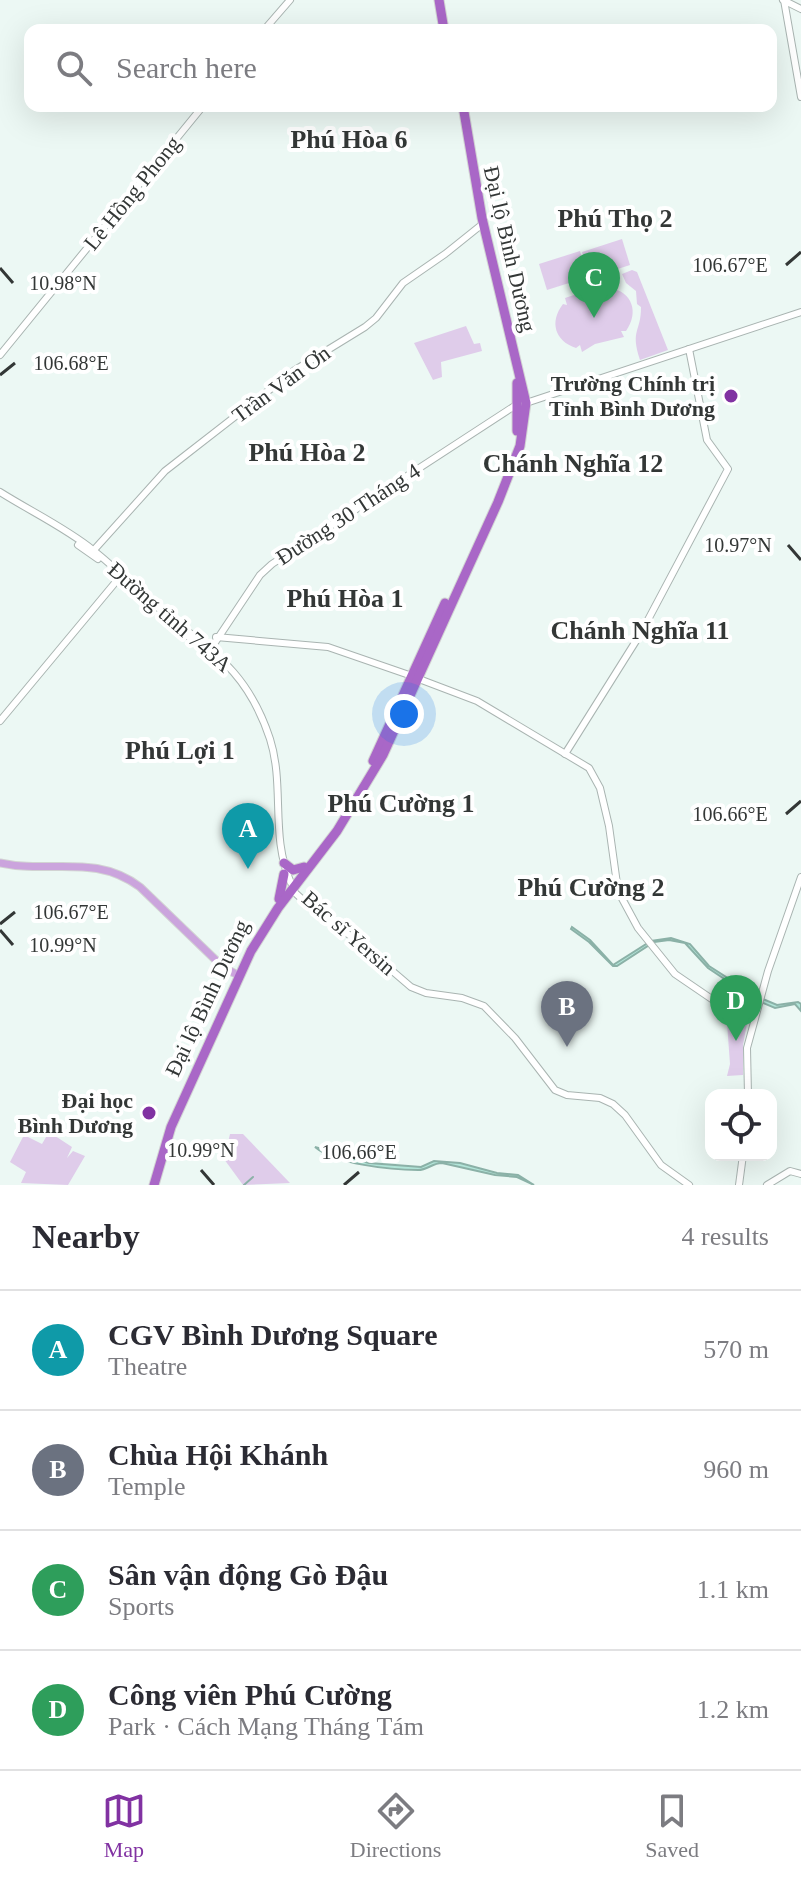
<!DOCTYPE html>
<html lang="en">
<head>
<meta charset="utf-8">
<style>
	body { margin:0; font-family:Georgia,serif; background:#f2f2f3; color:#2b2b33 }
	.controls { position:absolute; right:24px; bottom:24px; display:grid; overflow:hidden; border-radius:16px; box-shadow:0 8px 32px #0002 }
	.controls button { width:72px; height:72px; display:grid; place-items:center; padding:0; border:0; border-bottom:2px solid #e1e1e2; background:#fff; color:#2b2b33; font:40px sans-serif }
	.you { position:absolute; left:404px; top:714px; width:28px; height:28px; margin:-20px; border:6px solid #fff; border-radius:50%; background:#1a73e8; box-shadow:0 0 0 12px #1a73e833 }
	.badge { display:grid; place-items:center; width:52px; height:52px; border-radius:50%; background:#8132a2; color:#fff; font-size:26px; font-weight:700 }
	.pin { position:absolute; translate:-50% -66px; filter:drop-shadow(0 2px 4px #0008) }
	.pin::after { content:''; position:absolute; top:42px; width:28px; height:24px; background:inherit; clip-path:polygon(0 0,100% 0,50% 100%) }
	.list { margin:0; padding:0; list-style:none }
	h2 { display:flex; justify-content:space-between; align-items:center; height:104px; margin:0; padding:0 32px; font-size:34px }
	h2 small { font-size:26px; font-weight:400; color:#7c7c81 }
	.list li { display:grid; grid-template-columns:52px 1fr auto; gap:24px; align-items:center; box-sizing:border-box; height:120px; padding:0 32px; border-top:2px solid #e1e1e2 }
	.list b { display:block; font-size:30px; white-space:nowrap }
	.list p { margin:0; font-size:26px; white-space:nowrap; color:#7c7c81 }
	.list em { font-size:26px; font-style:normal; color:#7c7c81 }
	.icon { flex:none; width:44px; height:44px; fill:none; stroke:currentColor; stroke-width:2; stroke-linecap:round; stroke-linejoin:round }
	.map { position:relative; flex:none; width:801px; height:1185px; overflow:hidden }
	.search { position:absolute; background:#fff; box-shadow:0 8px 32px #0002; left:24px; right:24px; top:24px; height:88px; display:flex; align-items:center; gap:20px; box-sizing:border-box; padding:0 28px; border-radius:16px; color:#7c7c81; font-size:30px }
	.sheet { height:584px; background:#fff }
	nav { display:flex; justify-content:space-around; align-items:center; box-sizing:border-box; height:112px; border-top:2px solid #e1e1e2; background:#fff; font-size:22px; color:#7c7c81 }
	nav a { display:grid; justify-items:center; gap:4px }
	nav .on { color:#8132a2 }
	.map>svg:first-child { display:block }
</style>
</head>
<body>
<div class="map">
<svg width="801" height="1185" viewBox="0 0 801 1185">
	<rect width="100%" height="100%" fill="#ecf8f4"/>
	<g fill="#dfccea">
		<path d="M622 239 630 265 590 278 582 252Z"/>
		<path d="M580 251 588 277 547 290 539 264Z"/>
		<path d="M632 270 637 272 668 350 640 360C630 329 641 333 641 307L637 304 636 291 626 283 622 274Z"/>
		<path d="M604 285 607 292 609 288C633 291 639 313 626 331H621L624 337 595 344 582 352 580 345 576 348C555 341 549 322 563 304L567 305 565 298Z"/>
		<path d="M466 326 474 344 480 343 482 351 441 362 442 377 433 380 414 343Z"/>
		<path d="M726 1009 748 1018 743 1045V1075L727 1076 730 1064Z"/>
		<path d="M49 1132 72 1147 67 1158 73 1151 85 1156 68 1185 21 1183 26 1172 10 1162 24 1135 42 1144Z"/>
		<path d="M230 1134H243L290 1183 243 1185 224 1159Z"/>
	</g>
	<g fill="#b1e5d8" stroke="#8bb1a7" stroke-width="2">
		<path d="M572 927 590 940 613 965 651 941 671 938 690 944 709 966 756 996 777 1005 798 1002 801 1004V1011L795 1004 775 1008 756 1000 708 968 685 943 669 940 654 942 617 966H613L589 942 571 929Z"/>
		<path d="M315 1147 369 1163 421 1167 434 1161 460 1163 497 1173 518 1175 534 1185 517 1177 495 1175 442 1163C432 1163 428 1170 418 1170 391 1170 335 1164 315 1147Z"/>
	</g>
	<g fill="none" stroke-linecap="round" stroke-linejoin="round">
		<path stroke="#8bb1a7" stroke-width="2" d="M244 1185 253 1177"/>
		<g stroke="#a9b4b1" stroke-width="8">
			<g id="secondary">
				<path d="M783 0 801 9"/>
				<path d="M784 0 801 97"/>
				<path d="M264 30 290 0"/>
				<path d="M0 355 203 106"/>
				<path d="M526 403 801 312"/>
				<path d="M0 492C30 511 66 528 93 550 116 568 136 589 157 607 210 650 247 669 270 739 285 786 270 837 291 883"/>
				<path d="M78 545 98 559"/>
				<path d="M93 551 165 471 295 370 365 327 376 318 403 283 445 254 480 226"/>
				<path d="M164 617 217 660"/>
				<path d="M216 637 328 647 412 676"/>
				<path d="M210 650 260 575 272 564 516 405"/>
				<path d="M419 679 477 701 589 768 600 788 609 826 618 891 638 928 675 974 719 1004 754 1019"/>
				<path d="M0 721 119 578"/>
				<path d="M565 754 641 633 728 469 707 440 689 349"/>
				<path d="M292 890 315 911 355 939 411 987 426 993 462 998 484 1006 515 1038 555 1090 567 1095 600 1098 613 1104 625 1115 661 1165 689 1185"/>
				<path d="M748 1095 747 1048 768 971 801 877"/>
				<path d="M739 1185 743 1155"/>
				<path d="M767 1185 790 1171 801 1174"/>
			</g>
		</g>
		<g stroke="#d2d3d3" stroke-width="9">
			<path id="primary" d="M0 863C49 874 95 853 140 887L224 968 234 973"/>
		</g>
		<g stroke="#d2d3d3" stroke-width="11">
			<g id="highway">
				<path d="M439 0 444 30"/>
				<path d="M517 383V431"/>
				<path d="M373 761 445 603"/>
				<path d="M284 863 293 870 304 867"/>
				<path d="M279 899 284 874"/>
				<path d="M154 1185 171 1127 251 951 278 908 337 831 383 755 498 502 520 446 526 403 482 218 463 106"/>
			</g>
		</g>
		<use href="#secondary" stroke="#fff" stroke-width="6"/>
		<use href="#primary" stroke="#cba4dd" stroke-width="7"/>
		<use href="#highway" stroke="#a967c7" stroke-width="9"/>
	</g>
	<path fill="none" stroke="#333736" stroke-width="3" d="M786 265 801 252M0 268 13 283M0 375 15 363M788 545 801 560M786 814 801 801M0 924 15 912M0 930 13 945M201 1170 214 1185M344 1185 359 1172"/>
	<g fill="#8132a2" stroke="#fff" stroke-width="3">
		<circle cx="731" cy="396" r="8"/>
		<circle cx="149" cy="1113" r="8"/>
	</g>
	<g text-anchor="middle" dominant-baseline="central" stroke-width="8" stroke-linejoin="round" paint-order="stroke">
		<g font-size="22" fill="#333736" stroke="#fff">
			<text transform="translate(132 193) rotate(-51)">Lê Hồng Phong</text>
			<text transform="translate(510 249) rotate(77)">Đại lộ Bình Dương</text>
			<text transform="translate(281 384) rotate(-36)">Trần Văn Ơn</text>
			<text transform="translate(348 514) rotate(-33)">Đường 30 Tháng 4</text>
			<text transform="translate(170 617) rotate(41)">Đường tỉnh 743A</text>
			<text transform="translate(349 933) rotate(41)">Bác sĩ Yersin</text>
			<text transform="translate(207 998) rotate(-65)">Đại lộ Bình Dương</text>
		</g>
		<g font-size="22" font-weight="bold" fill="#333736" stroke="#fff" text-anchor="end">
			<text x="715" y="383">Trường Chính trị<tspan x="715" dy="25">Tỉnh Bình Dương</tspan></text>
			<text x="133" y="1100">Đại học<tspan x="133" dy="25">Bình Dương</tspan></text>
		</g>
		<g font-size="26" font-weight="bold" fill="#333736" stroke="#fff">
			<text x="349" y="139">Phú Hòa 6</text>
			<text x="615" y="218">Phú Thọ 2</text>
			<text x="307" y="452">Phú Hòa 2</text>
			<text x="573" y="463">Chánh Nghĩa 12</text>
			<text x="345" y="598">Phú Hòa 1</text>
			<text x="640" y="630">Chánh Nghĩa 11</text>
			<text x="180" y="750">Phú Lợi 1</text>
			<text x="401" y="803">Phú Cường 1</text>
			<text x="591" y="887">Phú Cường 2</text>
		</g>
	</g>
	<g font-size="20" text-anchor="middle" fill="#333736" stroke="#fff" stroke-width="8" stroke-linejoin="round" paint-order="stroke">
		<text x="730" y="272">106.67°E</text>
		<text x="63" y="290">10.98°N</text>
		<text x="71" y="370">106.68°E</text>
		<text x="738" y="552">10.97°N</text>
		<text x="730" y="821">106.66°E</text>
		<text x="71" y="919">106.67°E</text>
		<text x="63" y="952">10.99°N</text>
		<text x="201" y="1157">10.99°N</text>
		<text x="359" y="1159">106.66°E</text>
	</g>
</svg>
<div class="controls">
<button><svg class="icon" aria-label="locate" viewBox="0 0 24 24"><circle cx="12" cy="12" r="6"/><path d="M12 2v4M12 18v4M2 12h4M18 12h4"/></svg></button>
</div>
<div class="you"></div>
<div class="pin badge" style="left:248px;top:869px;background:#0f9aa8">A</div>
<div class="pin badge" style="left:567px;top:1047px;background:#6b7280">B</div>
<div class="pin badge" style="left:594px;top:318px;background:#2e9e5b">C</div>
<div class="pin badge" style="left:736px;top:1041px;background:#2e9e5b">D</div>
<div class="search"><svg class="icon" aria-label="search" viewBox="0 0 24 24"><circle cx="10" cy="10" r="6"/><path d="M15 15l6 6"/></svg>Search here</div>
</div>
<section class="sheet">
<h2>Nearby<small>4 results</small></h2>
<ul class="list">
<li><span class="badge" style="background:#0f9aa8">A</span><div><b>CGV Bình Dương Square</b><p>Theatre</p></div><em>570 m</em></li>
<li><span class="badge" style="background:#6b7280">B</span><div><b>Chùa Hội Khánh</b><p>Temple</p></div><em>960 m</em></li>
<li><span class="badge" style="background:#2e9e5b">C</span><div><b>Sân vận động Gò Đậu</b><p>Sports</p></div><em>1.1 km</em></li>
<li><span class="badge" style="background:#2e9e5b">D</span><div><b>Công viên Phú Cường</b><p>Park · Cách Mạng Tháng Tám</p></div><em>1.2 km</em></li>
</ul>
</section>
<nav>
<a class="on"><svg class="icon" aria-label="map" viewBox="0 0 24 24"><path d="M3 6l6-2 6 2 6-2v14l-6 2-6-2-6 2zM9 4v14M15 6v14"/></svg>Map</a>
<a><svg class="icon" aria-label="directions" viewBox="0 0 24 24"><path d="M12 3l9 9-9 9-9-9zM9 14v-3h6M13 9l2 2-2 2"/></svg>Directions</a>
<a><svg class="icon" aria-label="saved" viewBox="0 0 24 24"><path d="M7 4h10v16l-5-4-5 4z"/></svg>Saved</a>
</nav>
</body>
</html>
